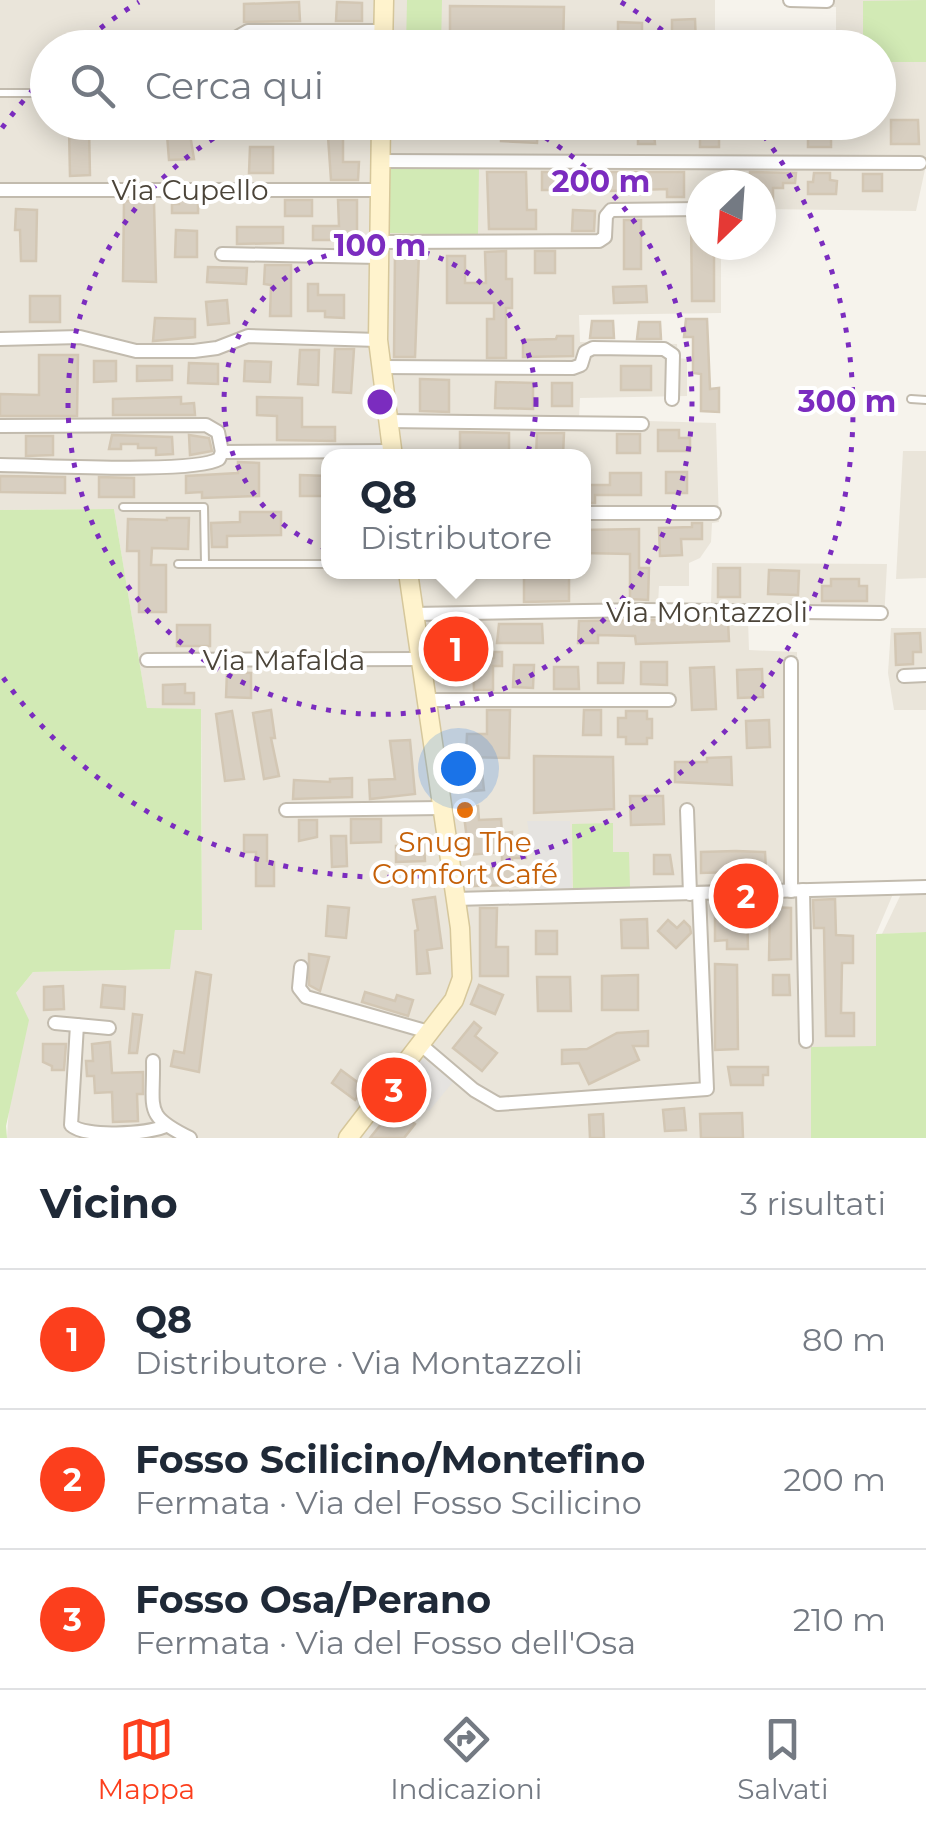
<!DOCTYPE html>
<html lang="it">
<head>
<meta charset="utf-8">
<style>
	body { margin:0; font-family:Montserrat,sans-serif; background:#f2f2f3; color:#1f2937 }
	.compass { position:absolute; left:686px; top:170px; width:90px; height:90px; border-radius:50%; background:#fff; box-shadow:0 5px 25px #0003; rotate:205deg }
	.you { position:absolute; left:458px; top:768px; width:35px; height:35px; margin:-25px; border:8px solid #fff; border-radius:50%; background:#1a73e8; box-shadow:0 0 0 15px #1a73e833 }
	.badge { display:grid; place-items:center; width:65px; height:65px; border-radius:50%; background:#fc3f1d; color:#fff; font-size:32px; font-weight:700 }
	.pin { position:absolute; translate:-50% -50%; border:5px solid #fff; box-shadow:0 2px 10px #0006 }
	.popup { position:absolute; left:321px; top:449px; width:270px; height:130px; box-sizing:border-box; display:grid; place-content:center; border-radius:20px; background:#fff; filter:drop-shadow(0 2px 8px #0005); font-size:32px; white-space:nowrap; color:#747a83 }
	.popup b { font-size:38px; color:#1f2937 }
	.popup::after { content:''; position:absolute; left:50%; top:100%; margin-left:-20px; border:20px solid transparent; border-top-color:#fff }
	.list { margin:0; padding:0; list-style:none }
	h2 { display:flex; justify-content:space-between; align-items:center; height:130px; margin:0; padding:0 40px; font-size:42px }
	h2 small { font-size:32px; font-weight:400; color:#747a83 }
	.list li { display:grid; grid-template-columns:65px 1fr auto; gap:30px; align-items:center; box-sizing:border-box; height:140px; padding:0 40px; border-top:2px solid #e0e1e3 }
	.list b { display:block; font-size:38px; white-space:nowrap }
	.list p { margin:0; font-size:32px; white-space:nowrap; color:#747a83 }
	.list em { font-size:32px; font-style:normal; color:#747a83 }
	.icon { flex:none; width:55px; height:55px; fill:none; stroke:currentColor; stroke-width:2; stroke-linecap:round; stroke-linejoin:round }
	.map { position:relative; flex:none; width:926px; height:1138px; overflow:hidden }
	.search { position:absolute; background:#fff; box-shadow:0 5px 25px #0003; left:30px; right:30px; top:30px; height:110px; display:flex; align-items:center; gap:25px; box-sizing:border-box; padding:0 35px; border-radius:55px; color:#747a83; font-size:38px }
	.sheet { height:550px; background:#fff }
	nav { display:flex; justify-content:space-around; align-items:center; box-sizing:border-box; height:140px; border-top:2px solid #e0e1e3; background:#fff; font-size:28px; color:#747a83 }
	nav a { display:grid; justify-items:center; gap:5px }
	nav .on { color:#fc3f1d }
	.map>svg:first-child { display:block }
</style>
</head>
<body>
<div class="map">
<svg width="926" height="1138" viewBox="0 0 926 1138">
	<rect width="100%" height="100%" fill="#f6f3ec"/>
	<g fill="#eae5da" fill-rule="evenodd">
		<path d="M0 0H715V47L48 48V122H878V48L836 47V7L824 6V0H926V165L916 211 761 209V185H701V245H721V313L579 315 580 342 677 344 678 358 687 359V396L580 398 579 419 716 423 719 522 712 523 711 542 700 558 689 563V586H659L658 604 711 605 712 563 887 564 884 620H748L749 650 797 652V897L893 894 876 934 877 1047H811V1138H7L16 993 33 972 169 969 175 930H202V794L201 709H147L114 509 0 510ZM328 457H584V572H328Z"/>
		<path d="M903 451H926V578L896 579Z"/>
		<path d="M891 628H926V710H894L888 673Z"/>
		<path d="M926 893V932L882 934 901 894Z"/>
	</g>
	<g fill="#d2eab5">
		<path d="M407 0H442L441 47H406Z"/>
		<path d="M926 0V62H879L878 48 863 47V1Z"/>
		<path d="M388 166 479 167 478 235 387 233Z"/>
		<path d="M114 509 147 708 201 709 202 930H175L170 969 33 972 16 993 29 1020 6 1126 7 1138H0V510Z"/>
		<path d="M613 823V852H629L630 887 573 888 572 824Z"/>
		<path d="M926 932V1138H811V1047L876 1046V934Z"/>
	</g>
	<g fill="#e5e3e0">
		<path d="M527 821H570L572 889H538Z"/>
		<path d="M423 1058 453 1082 429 1111 400 1087Z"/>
	</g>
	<g fill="#d8cfc1" stroke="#d3c7b4" stroke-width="2.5">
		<path d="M299 2 300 21 244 22V4Z"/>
		<path d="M337 2 362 3V21H336Z"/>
		<path d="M450 6 564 7 563 48H450Z"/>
		<path d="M695 19 696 46 672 47V20Z"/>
		<path d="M618 22 642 23V43L618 42Z"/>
		<path d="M891 120H918L919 144H891Z"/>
		<path d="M166 122H188L194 159 169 160Z"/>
		<path d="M327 122H343V162H359L358 180H331Z"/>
		<path d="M501 122H538L537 143 501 141Z"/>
		<path d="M638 122H719V147H700V134L654 133 655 144H638Z"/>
		<path d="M89 127 90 175 70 176 69 128Z"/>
		<rect x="808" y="130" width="23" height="17"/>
		<path d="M250 147H273V173H249Z"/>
		<path d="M487 172H526L527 210H536V229H489Z"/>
		<rect x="542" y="172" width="38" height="18"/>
		<path d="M611 172H684V197H667V189L610 191Z"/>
		<path d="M750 172 796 173 795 183H783V188H773V201H761V185H750Z"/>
		<path d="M814 173H830V180L837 181 836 194H808V182H813Z"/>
		<rect x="863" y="174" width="19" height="17"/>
		<path d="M179 200H198V213H172V204H179Z"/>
		<rect x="285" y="200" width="27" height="16"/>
		<path d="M338 200H357V240H313V226H339Z"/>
		<path d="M124 201 154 202 156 282 123 281Z"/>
		<path d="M16 209 37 210 36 261H21L20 230H15Z"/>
		<path d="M573 210 595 211 594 231H572Z"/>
		<path d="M691 219H701V245H714V301H692Z"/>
		<rect x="624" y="220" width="17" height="49"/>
		<path d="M237 227H283V243L237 244Z"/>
		<path d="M176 230 197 231V257H175Z"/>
		<path d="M506 251V279H512V308H506V358H487V319H494V303H447V256H465V283H486L485 252Z"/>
		<rect x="535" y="251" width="20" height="22"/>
		<path d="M395 252H419L415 357H394Z"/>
		<path d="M265 265H291V316H270L271 285 264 284Z"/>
		<path d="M208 267 247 268 246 284 207 282Z"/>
		<path d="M308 284H318V295H344V318L325 317V311H308Z"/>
		<path d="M646 286 647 302 614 303 613 287Z"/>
		<rect x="30" y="296" width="30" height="26"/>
		<path d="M227 300 229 323 208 325 206 302Z"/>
		<path d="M155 318 195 319V337L153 341Z"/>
		<path d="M686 319H707L710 389 719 388V412L701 411V374L693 373V337H684Z"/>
		<path d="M592 321H613L614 338H590Z"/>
		<path d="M639 322H660L661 339H637Z"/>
		<path d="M557 336H573V356L523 357V340L556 339Z"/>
		<path d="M335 349H354L351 393 333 392Z"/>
		<path d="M300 350H319L318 385 298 384Z"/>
		<path d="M39 355H78L77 416H0V394L39 395Z"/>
		<path d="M94 361H116V381L94 382Z"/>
		<path d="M245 361 271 362 270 382 244 381Z"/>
		<path d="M189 363 218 364V384L188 383Z"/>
		<path d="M137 366H172V380L137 381Z"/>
		<rect x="621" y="366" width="30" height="24"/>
		<path d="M420 379 449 380V412L420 411Z"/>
		<path d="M496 382 533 383V409L495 408Z"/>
		<rect x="552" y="383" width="20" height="23"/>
		<path d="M181 397V404L194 403 195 415H113V399Z"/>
		<path d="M257 397 302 398V427H335V441L277 440V416L257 415Z"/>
		<path d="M658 430H679V438H690V451H658Z"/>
		<path d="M460 432 509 433V456H460Z"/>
		<path d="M537 433H564L563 456H536Z"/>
		<rect x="617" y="434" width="23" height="19"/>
		<path d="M112 435 172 437 173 454 156 455V448H138V444H121V449H109Z"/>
		<path d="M189 435 209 438 212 451 190 455Z"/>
		<path d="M26 436H53V455L26 456Z"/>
		<path d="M238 462 259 463V496L202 498V492L186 493V476L238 473Z"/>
		<rect x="666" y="472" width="21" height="21"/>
		<path d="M610 473H641V495H595V503H584V485H610Z"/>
		<path d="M300 475 328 476V496H300Z"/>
		<path d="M0 476 65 477V493L0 492Z"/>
		<path d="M99 477 134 478V497H99Z"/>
		<path d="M240 512H281V535L227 536V547H212L211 523 240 522Z"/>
		<path d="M167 518H189L188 549 152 548 151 565H166V612H139V551H127L128 519 167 520Z"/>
		<path d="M692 523H702V539H681L682 555 660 556 659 528 692 527Z"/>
		<path d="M639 529V568H649L648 600 630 599V554L584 553V530Z"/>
		<rect x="718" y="568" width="22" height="29"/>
		<path d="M769 570 799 571 798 595 768 594Z"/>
		<path d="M524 572H569V601L524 602Z"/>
		<path d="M831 579H859V586H867V601H822V586H831Z"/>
		<path d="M653 620 728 621 729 641 636 644 635 636 598 635V643H578L579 621Z"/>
		<path d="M499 624H542L543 643H497Z"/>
		<rect x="177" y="625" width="33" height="21"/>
		<path d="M920 633 921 652H913V664L896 665 895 634Z"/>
		<path d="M469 639 471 655 443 660 441 644Z"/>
		<path d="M494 652H502V666H493V690H474L473 658H494Z"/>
		<path d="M641 662H667V685L641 684Z"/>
		<path d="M598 663H624L623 683H598Z"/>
		<path d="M514 665H534L533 688 513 687Z"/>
		<path d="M554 667H578L579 689H554Z"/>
		<path d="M714 667 716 709 692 710 690 668Z"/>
		<path d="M762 669 763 697 738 698 737 670Z"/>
		<path d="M227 672 251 673V698L226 697Z"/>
		<path d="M185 684V693H194V704H163V685Z"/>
		<path d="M271 710 275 738H271L279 776 264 779 253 713Z"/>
		<path d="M487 710H510L509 758 466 757 467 734H487Z"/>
		<path d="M584 710H601V735H583Z"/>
		<path d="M232 711 244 779 225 781 216 714Z"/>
		<path d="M626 711H647V719H652V738H647V744H626V737H618V718H626Z"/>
		<path d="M769 720 770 747 747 748 746 721Z"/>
		<path d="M410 740 415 794 370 799 369 780 395 779 390 741Z"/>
		<path d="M534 756 613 757 614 809 534 813Z"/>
		<path d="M731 757 732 785 675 782V762H707V758Z"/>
		<path d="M482 772 484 790 461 792 459 774Z"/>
		<path d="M352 778V797L293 799 294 780 330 782V779Z"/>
		<path d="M630 796H663L664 824 631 825Z"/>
		<path d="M478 806 479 820 501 819 502 833 512 832V845L525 844 526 858H512L513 885 474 886 473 869 502 868V852L469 855 463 808Z"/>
		<path d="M351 819H381V842L351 843Z"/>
		<path d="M299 820H317V837L299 841Z"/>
		<path d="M244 835H267V861L274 862V886H256V852H244Z"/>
		<path d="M331 836H346L347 866 332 867Z"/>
		<path d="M424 845 425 861 396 862V846Z"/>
		<path d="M736 851 765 852 766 871 701 873V852Z"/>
		<path d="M654 855H670L673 874H654Z"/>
		<path d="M435 897 442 948 427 950 430 973 417 974 415 931 418 930 413 900Z"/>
		<path d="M835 899 836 935 853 936V963H842L841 1013H854V1036H826L824 928H814L813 900Z"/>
		<path d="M715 904H747L748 949H727V940L715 941Z"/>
		<path d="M328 906 349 908 346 938 326 936Z"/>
		<path d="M770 907 791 908V959L769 960Z"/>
		<path d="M480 908H497L496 947H508V976H480Z"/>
		<path d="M647 919 648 948H622L621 920Z"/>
		<path d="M668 920 677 928 684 921 690 927 691 933 676 948 658 931Z"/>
		<rect x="536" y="931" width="21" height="23"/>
		<path d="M309 954 329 957 320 991 309 985Z"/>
		<path d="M715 964 737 965 738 1049 715 1050Z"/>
		<path d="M196 972 211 975 199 1072 171 1066 174 1051 184 1053Z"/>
		<path d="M638 975V1010H602V976Z"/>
		<path d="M773 975H789L790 995H773Z"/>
		<path d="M537 977H570L571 1011H538Z"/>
		<path d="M103 985 125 987 124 1009 101 1007Z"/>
		<path d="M479 985 503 995 495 1014 471 1004Z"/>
		<path d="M63 986 64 1009 44 1010V987Z"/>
		<path d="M365 992 395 1001 397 995 413 1000 408 1016 362 1002Z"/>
		<path d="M133 1014 142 1015 137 1053H129Z"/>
		<path d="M474 1022 481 1028 475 1036 497 1053 482 1071 453 1048Z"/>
		<path d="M648 1031V1046H633L639 1060 589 1084 579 1063 562 1064V1050L587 1049 617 1033Z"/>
		<path d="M110 1042 112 1073 143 1072V1094H137L138 1121 113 1122 112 1092 95 1093 94 1076H87L86 1061H93L92 1044Z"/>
		<path d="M43 1044H66L64 1070H52V1066L43 1062Z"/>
		<path d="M728 1067H768V1075H763V1085H731Z"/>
		<path d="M341 1070 364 1087 355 1100 332 1083Z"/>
		<path d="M394 1108 415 1124 404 1138H370Z"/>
		<path d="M684 1108 686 1130 665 1131 663 1110Z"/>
		<path d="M742 1113 743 1138H701L700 1114Z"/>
		<path d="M603 1114 604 1138H590L589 1115Z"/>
	</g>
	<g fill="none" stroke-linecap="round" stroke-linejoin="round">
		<g stroke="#c2bbae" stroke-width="10">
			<g id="lane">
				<path d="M0 93H48"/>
				<path d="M911 399 926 400"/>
				<path d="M123 507H204L205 564"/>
				<path d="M178 564H328"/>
			</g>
		</g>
		<g stroke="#c2bbae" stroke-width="16">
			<g id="street">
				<path d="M790 0 827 1"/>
				<path d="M175 45 225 44 248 31H383"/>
				<path d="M380 161 920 163"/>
				<path d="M0 190H380"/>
				<path d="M379 242 599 241 605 237 606 216 611 210 701 209"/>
				<path d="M222 254 379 257"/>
				<path d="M0 339 80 337 136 351H194L217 348 248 336 378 340"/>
				<path d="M380 367 573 368 581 365 585 352 593 348 664 349 673 355 672 399"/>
				<path d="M387 421 642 424"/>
				<path d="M0 426 206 425 218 432 222 452"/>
				<path d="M0 465C39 465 194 474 219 459L222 452 392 451"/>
				<path d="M584 513H714"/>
				<path d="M414 614 645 610 881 613"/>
				<path d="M147 660 420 659"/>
				<path d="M904 676 926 675"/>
				<path d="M426 700H669"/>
				<path d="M286 810 442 808"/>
				<path d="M687 810 690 894"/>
				<path d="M803 890 806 1041"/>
				<path d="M791 891V663"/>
				<path d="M455 899 926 887"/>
				<path d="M301 967 299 988 306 997 429 1032"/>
				<path d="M55 1023 77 1025"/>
				<path d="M109 1028 77 1025 71 1125C85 1138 146 1134 166 1126"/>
				<path d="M420 1044 474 1090 498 1104 707 1089 699 893"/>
				<path d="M153 1061C154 1110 143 1115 190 1138"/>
			</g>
		</g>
		<g stroke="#d6c79b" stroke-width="21">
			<g id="secondary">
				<path d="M383 48 384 0"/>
				<path d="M381 122 378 340 393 457"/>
				<path d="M348 1138 454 1000 462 978 460 928 408 572"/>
			</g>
		</g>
		<use href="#lane" stroke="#fff" stroke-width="6"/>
		<use href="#street" stroke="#fff" stroke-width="12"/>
		<use href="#secondary" stroke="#fff3cd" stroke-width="18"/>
	</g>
	<g fill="none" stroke="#7b2cbf" stroke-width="5" stroke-dasharray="5 10">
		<circle cx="380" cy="402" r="156"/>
		<path d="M519 123A312 312 0 1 1 241 123"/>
		<path d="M2 128A467 467 0 0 1 47 75M77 47A467 467 0 0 1 139 2M621 2A467 467 0 0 1 683 47M755 124A467 467 0 1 1 2 676"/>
	</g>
	<circle fill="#e8710a" stroke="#fff" stroke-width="4" cx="465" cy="810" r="10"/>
	<g text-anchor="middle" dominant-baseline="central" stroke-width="8" stroke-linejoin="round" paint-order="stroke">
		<g font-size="28" fill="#4b4439" stroke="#fff">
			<text x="190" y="190">Via Cupello</text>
			<text x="707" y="612">Via Montazzoli</text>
			<text x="284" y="660">Via Mafalda</text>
		</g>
		<g font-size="28" fill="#c56008" stroke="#fff">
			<text x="465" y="842">Snug The<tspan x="465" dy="32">Comfort Café</tspan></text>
		</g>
	</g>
	<circle cx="380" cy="402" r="15" fill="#7b2cbf" stroke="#fff" stroke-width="5"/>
	<g font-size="30" text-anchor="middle" font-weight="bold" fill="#7b2cbf" stroke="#fff" stroke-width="8" stroke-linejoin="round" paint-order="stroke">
		<text x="601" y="192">200 m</text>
		<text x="380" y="256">100 m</text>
		<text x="847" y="412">300 m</text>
	</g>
</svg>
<svg class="compass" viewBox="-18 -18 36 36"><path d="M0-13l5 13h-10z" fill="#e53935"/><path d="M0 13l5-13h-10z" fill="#747a83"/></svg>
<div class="you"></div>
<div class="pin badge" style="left:456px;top:649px">1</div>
<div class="popup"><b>Q8</b>Distributore</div>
<div class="pin badge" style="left:746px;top:896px">2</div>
<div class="pin badge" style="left:394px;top:1090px">3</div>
<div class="search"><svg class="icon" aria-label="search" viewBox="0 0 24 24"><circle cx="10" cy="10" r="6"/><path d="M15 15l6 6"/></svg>Cerca qui</div>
</div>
<section class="sheet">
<h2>Vicino<small>3 risultati</small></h2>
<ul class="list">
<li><span class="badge">1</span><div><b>Q8</b><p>Distributore · Via Montazzoli</p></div><em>80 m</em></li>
<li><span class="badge">2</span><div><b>Fosso Scilicino/Montefino</b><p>Fermata · Via del Fosso Scilicino</p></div><em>200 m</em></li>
<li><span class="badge">3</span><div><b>Fosso Osa/Perano</b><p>Fermata · Via del Fosso dell'Osa</p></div><em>210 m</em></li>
</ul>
</section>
<nav>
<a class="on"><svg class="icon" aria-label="map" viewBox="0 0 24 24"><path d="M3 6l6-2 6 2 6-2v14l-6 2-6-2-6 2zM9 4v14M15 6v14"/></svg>Mappa</a>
<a><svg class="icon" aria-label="directions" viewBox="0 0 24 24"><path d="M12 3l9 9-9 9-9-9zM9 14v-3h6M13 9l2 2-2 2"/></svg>Indicazioni</a>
<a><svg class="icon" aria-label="saved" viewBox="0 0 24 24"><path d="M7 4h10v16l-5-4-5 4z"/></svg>Salvati</a>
</nav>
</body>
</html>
